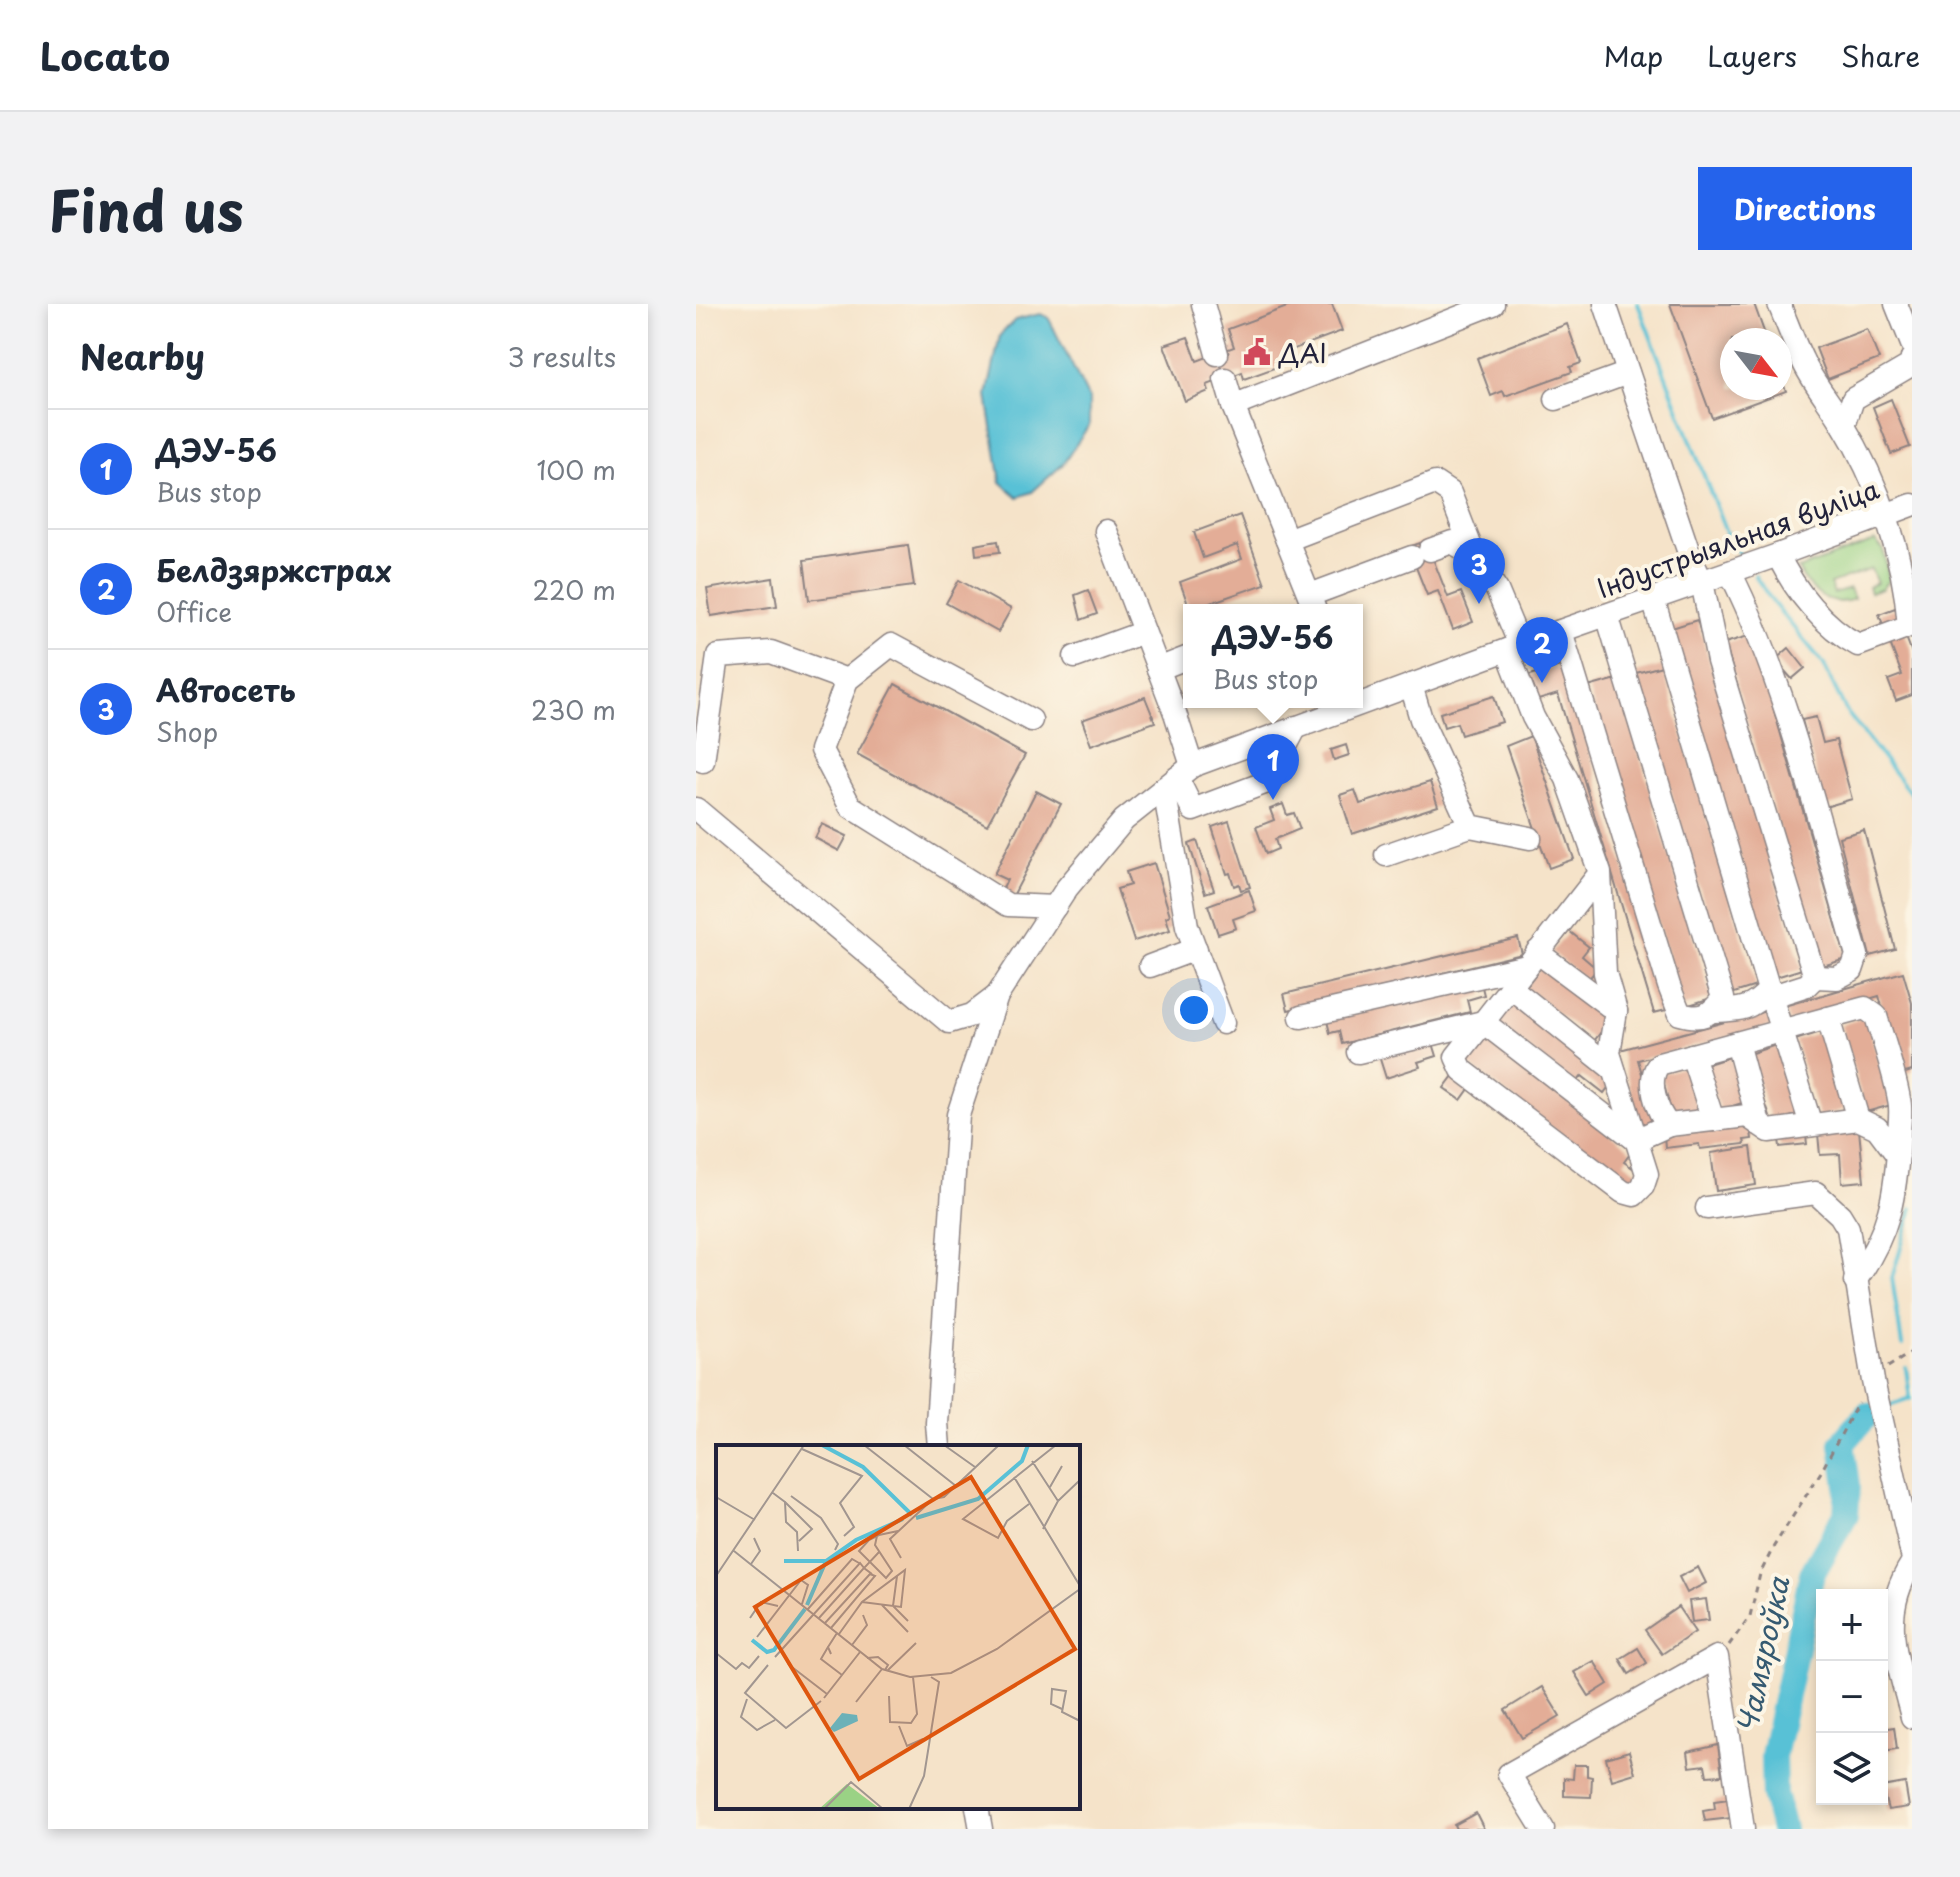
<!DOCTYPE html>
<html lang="en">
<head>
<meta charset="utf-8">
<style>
	body { margin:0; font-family:"Playpen Sans",sans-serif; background:#f2f2f3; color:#1f2937 }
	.controls { position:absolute; right:24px; bottom:24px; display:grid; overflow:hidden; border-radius:0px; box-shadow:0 4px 12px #0003 }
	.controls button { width:72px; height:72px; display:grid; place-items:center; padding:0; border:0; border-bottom:2px solid #e0e1e3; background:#fff; color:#1f2937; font:40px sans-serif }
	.compass { position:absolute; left:1024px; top:24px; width:72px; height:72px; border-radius:50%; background:#fff; box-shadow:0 4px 12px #0003; rotate:121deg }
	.you { position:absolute; left:498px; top:706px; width:28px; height:28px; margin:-20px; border:6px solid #fff; border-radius:50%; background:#1a73e8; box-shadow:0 0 0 12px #1a73e833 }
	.badge { display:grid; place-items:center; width:52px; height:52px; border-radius:50%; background:#2563eb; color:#fff; font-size:26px; font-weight:700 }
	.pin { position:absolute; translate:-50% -66px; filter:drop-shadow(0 2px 4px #0008) }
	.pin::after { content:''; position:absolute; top:42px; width:28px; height:24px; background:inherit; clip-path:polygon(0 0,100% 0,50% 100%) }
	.popup { position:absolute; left:487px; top:300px; width:180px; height:104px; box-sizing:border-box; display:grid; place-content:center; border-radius:0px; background:#fff; filter:drop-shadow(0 2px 6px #0005); font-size:26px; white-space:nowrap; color:#747a83 }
	.popup b { font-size:30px; color:#1f2937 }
	.popup::after { content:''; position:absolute; left:50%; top:100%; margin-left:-16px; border:16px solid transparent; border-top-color:#fff }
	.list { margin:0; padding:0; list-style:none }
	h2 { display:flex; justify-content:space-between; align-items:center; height:104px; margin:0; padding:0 32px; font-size:34px }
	h2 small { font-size:26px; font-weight:400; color:#747a83 }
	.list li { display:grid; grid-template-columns:52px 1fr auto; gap:24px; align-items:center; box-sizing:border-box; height:120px; padding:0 32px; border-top:2px solid #e0e1e3 }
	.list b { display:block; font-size:30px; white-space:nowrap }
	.list p { margin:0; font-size:26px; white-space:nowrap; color:#747a83 }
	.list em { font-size:26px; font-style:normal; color:#747a83 }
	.icon { flex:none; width:44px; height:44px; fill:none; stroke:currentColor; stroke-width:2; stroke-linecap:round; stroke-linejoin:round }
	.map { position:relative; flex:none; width:1216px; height:1525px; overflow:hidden; border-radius:0px }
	header { display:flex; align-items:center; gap:48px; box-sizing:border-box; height:112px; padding:0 40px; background:#fff; border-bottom:2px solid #e0e1e3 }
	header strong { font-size:38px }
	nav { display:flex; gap:44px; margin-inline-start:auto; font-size:28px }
	.intro { display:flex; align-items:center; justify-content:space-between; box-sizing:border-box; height:192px; padding:0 48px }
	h1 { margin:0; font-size:56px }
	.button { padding:20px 36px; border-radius:0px; background:#2563eb; color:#fff; font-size:28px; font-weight:700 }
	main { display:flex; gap:48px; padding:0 48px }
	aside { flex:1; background:#fff; border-radius:0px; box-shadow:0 4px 12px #0003 }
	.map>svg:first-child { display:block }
</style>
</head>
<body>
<header>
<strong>Locato</strong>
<nav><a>Map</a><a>Layers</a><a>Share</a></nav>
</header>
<div class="intro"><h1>Find us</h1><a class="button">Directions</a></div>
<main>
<aside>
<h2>Nearby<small>3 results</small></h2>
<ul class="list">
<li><span class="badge">1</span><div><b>ДЭУ-56</b><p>Bus stop</p></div><em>100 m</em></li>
<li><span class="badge">2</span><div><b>Белдзяржстрах</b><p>Office</p></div><em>220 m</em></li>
<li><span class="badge">3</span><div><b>Автосеть</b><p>Shop</p></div><em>230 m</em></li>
</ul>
</aside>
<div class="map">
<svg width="1216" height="1525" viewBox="0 0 1216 1525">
	<rect width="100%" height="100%" fill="#fcf5e5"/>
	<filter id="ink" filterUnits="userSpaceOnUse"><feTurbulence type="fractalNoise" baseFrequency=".0125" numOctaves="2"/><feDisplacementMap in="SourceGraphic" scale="16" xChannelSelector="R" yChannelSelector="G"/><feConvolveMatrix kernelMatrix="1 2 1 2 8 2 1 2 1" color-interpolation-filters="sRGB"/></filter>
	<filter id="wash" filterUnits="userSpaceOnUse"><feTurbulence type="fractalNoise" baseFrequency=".006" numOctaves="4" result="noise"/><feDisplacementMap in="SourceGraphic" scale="32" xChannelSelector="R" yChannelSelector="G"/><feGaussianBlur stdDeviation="1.8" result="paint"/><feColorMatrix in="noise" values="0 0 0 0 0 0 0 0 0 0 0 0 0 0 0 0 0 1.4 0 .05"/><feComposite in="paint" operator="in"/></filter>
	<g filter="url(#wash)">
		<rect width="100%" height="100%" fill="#f5e3c9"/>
		<path fill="#9ad285" stroke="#5e7a60" stroke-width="2" d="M1179 237 1187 245 1193 275 1186 285 1174 289 1172 283 1181 279 1175 265 1134 280 1138 290 1153 285 1158 295C1133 305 1113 287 1102 265Z"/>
		<path fill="#59c1d6" stroke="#3e7288" stroke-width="2" d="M344 10 352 13 393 95V121L367 160 336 188 322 193 305 178 291 92 304 31 319 16Z"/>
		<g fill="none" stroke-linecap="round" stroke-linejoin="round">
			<g stroke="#59c1d6" stroke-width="4">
				<path d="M942 0 1031 231 1045 252"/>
				<path d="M1059 272 1078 300 1127 359 1150 407 1216 491"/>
				<path d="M1206 1041 1196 974 1216 905"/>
				<path d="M1210 1064 1214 1095"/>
				<path d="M1192 1102 1214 1095"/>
			</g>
			<path stroke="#59c1d6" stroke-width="26" d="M1087 1525 1078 1490 1077 1452 1116 1270 1150 1210 1152 1181 1146 1140 1171 1111"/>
		</g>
		<g id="blocks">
			<g fill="#e3ad97">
				<path d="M593 0H636L646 27 595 46 600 56 548 75 546 68 511 81 513 87 489 97 468 41 492 33 501 57 538 43 532 25 594 2Z"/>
				<path d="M974 0H1058L1071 36H1036V84H1084V72L1090 87 1016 114Z"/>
				<path d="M871 20 885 59 874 63 876 68 809 92 807 87 795 92 781 54Z"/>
				<path d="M1171 25 1183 55 1132 75 1120 44Z"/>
				<path d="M1195 95 1214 143 1195 150 1177 103Z"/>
				<path d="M544 211 569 280 494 306 484 278 546 255 541 241 507 254 498 228Z"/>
				<path d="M302 237 304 248 280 251 279 241Z"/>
				<path d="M730 237 752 293 765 288 777 318 757 326 742 287 731 291 712 243Z"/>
				<path d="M212 241 218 282 113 296 108 256Z"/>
				<path d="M77 274 81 302 15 312 11 285Z"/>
				<path d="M263 276 315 305 302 328 250 299Z"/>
				<path d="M392 286 401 310 385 316 379 291Z"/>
				<path d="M1199 304 1216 349V391L1200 397 1192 376 1206 371 1183 310Z"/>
				<path d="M1001 316 1106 665 1080 673 976 324Z"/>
				<path d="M1056 331 1150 655 1123 663 1029 339Z"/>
				<path d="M1093 344 1109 364 1096 375 1079 356Z"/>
				<path d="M868 361 970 706 958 709 862 390 839 397 831 372Z"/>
				<path d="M966 362 1060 682 1035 690 940 369Z"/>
				<path d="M921 375 1015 694 987 703 892 383Z"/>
				<path d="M199 380 329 451 291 521 161 450Z"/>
				<path d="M798 392 806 418 765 431 761 419 748 423 744 409Z"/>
				<path d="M449 393 459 418 395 441 386 416Z"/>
				<path d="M1120 413 1127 439 1140 436 1156 495 1129 503 1106 416Z"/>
				<path d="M835 432 878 555 853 564 810 442Z"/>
				<path d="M650 441 653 451 638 456 635 446Z"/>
				<path d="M734 478 742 502 656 530 644 491 659 486 664 500Z"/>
				<path d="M340 487 365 500 317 592 306 587 311 576 298 570Z"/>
				<path d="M587 500 591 511 598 509 604 525 579 535 582 545 570 550 560 523 578 516 574 505Z"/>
				<path d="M533 517 554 583 545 586 543 580 538 582 534 569 531 570 516 523Z"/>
				<path d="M126 520 151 532 143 547 119 534Z"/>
				<path d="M1168 526 1199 645 1174 652 1143 533Z"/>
				<path d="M501 537 518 586 509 589 493 540Z"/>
				<path d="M458 559 474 611 470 613 474 626 438 637 421 585 434 581 430 568Z"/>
				<path d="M553 586 560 607 537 615 540 624 522 630 512 601Z"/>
				<path d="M873 627 893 643 886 652 901 665 891 677 856 648Z"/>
				<path d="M822 634 826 650 592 706 588 690Z"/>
				<path d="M845 663 914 716 898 737 829 684Z"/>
				<path d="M1207 668 1216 699V767L1206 770 1183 692 1093 718 1088 702Z"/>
				<path d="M785 679 788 691 771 696 774 708 646 740 643 727 634 729 631 717Z"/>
				<path d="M815 696 917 777 908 789 886 772 879 781 799 718Z"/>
				<path d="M1070 707 1075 722 942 756 961 822 946 826 924 746Z"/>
				<path d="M1170 713 1195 801 1170 808 1145 721Z"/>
				<path d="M1125 728 1148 805 1123 813 1099 736Z"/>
				<path d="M788 732 936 847 928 858 945 870 934 884 769 757Z"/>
				<path d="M736 736 741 752 722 758 724 763 690 774 683 752Z"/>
				<path d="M1080 741 1103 810 1076 819 1053 750Z"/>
				<path d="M1034 753 1049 798 1024 806 1009 761Z"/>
				<path d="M990 762 1002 806 977 814 965 770Z"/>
				<path d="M757 772 773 785 765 796 748 784Z"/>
				<path d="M1054 820 1056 835 1048 836 1049 840 1004 845 1003 840 969 844 968 830Z"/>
				<path d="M1163 826 1168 877 1146 879 1144 850 1124 851 1122 830Z"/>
				<path d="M1110 832 1111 840 1084 843 1083 835Z"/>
				<path d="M1055 843 1060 881 1020 887 1015 849Z"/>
				<path d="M1002 1263 1010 1279 991 1289 983 1273Z"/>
				<path d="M1010 1295 1013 1316 996 1318 993 1297Z"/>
				<path d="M982 1303 999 1328 966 1350 949 1326Z"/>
				<path d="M942 1344 951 1359 933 1370 924 1355Z"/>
				<path d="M898 1357 912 1380 893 1392 878 1368Z"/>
				<path d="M846 1383 864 1412 826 1434 809 1406Z"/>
				<path d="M1198 1423 1201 1445 1186 1447V1425Z"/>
				<path d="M1022 1441 1026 1471 1011 1472 1009 1461 994 1463 992 1448Z"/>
				<path d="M933 1447 939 1469 916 1476 910 1454Z"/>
				<path d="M878 1461H891V1472L896 1473 895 1493 868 1492V1474L877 1475Z"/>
				<path d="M1209 1479 1213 1503 1192 1506 1186 1483Z"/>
				<path d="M1033 1495 1035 1514 1009 1517 1007 1507 1019 1505 1018 1497Z"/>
				<path d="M780 1509 788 1525H760L758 1521Z"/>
			</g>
		</g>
	</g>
	<g filter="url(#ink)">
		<use href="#blocks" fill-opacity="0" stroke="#8c8282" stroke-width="2"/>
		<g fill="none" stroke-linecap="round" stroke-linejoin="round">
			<g stroke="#8c8282" stroke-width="25">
				<g id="minor">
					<path d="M507 0 521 50"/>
					<path d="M909 0 994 252 1006 278 1022 357 1119 673 1111 681 1083 690 1073 686 957 295"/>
					<path d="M1200 0 1216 40"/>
					<path d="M529 75 537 102 619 306"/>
					<path d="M860 95 932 69"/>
					<path d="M537 102 797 0"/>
					<path d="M1148 122 1157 95 1215 61 1216 54"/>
					<path d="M410 227 479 409 496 462"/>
					<path d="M591 236 739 179 754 189 778 251"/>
					<path d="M734 246 756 238 778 251 801 286 824 341"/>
					<path d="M1082 251C1098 286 1128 323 1162 341L1213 322C1208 252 1183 179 1146 119 1134 98 1117 79 1107 57 1098 39 1091 19 1083 0"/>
					<path d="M1034 268C1093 386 1124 524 1161 651L1156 666 1141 674 1119 673"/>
					<path d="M614 291 716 253"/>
					<path d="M865 327 973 682 984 710C1006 716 1014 712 1027 694L911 311"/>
					<path d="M811 346 837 413 871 475 904 569 909 669 920 707 913 749 951 870 947 882 938 891 927 888 766 766 760 753 904 569"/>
					<path d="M379 353 448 328"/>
					<path d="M462 365 493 353"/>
					<path d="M715 381 725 415 774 522 834 534"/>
					<path d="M335 416 195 341 151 376 125 446 154 502 312 601 359 603"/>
					<path d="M7 457 22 352 75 348 151 376"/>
					<path d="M481 474 497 506 571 478 600 423"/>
					<path d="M468 484 491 622 527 719"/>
					<path d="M0 505 253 718 276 711 301 692"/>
					<path d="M690 551 774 522"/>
					<path d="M841 648 920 707"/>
					<path d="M454 662 500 645"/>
					<path d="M814 683 918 766"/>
					<path d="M1017 707C1044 706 1055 706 1073 686L1115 821"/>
					<path d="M605 713 831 662"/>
					<path d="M1132 714 1162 815"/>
					<path d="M1041 739 1063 820"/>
					<path d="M662 748 787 718 940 836 973 821"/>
					<path d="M996 751 1017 816"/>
					<path d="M1011 904 1120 889 1144 911 1152 924 1177 1077 1216 1251"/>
					<path d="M1159 977C1194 928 1200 891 1203 832 1203 820 1206 807 1203 795 1198 767 1188 739 1180 712L1169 704 963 760C950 776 960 807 973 821L1051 812 1073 827 1162 815 1181 824 1202 852"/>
					<path d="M243 1143 241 1119 262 811 301 692 371 584 428 516 496 462 824 341 1082 251 1216 201"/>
					<path d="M1216 1259C1181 1313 1202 1356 1216 1413"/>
					<path d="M281 1503 285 1525"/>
					<path d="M847 1525 813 1470 1021 1353 1047 1525"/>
				</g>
			</g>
			<g stroke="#8c8282" stroke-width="3" stroke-dasharray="6 6" stroke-linecap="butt">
				<path d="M1192 1063 1216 1048"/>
				<path d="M1033 1341 1054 1312 1064 1270 1078 1242 1125 1168 1162 1099"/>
			</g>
			<use href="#minor" stroke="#fff" stroke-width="22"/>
		</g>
	</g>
	<defs>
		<g id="civic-bare" transform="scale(2.16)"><path d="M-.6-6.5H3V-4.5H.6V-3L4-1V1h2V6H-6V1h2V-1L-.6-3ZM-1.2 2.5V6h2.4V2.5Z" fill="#d1495b" stroke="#fcf5e5" stroke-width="2.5" paint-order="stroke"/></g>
	</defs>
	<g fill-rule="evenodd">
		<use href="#civic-bare" x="561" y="48"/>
	</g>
	<g text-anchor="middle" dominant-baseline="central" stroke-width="8" stroke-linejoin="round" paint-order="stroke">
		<g font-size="26" fill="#22223b" stroke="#fcf5e5" text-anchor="start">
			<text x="583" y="48">ДАІ</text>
		</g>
		<g font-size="26" fill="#22223b" stroke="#fcf5e5">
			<text transform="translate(1042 234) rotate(-20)">Індустрыяльная вуліца</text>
		</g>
		<g font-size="28" font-style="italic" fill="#355a71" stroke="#fcf5e5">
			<text transform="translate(1066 1351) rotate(-78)">Чамяроўка</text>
		</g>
	</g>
	<g transform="translate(20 1141)">
		<rect width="364" height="364" fill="#f5e3c9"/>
		<path d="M131 339 164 364H103Z" fill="#9ad285"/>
		<path d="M126 268 141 270 142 276 118 287 114 283Z" fill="#59c1d6"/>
		<path fill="none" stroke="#59c1d6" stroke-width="4" d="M106 0 147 22 196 70M200 73 262 54 306 16 312 0M68 116H110M91 160 110 116 140 95 187 74M36 195 51 207 58 205 89 164"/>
		<path fill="none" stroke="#a19690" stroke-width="2" d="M148 0 217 54M188 0 240 41M228 0 259 22M86 4 146 31 124 58 138 82 128 91M316 16 342 56 327 84M298 32 364 141M334 42 346 21M57 48 69 57 70 77 81 87 82 106M75 51 105 73 122 99 119 105M0 52 39 75M217 54 228 52 283 0M342 56 364 35M69 57 96 84 83 96M313 59 291 76 282 93 247 74 340 0M161 91 159 100 176 126 170 133 143 106 153 95 163 90 182 86M18 106 166 224 194 232 235 228 281 204 364 144M185 113 174 94 217 54M35 119 44 106 38 93M156 129 148 123 164 106M0 131 88 0M181 131 177 161 192 176M166 160 192 187M92 164 136 114 143 118M34 173 45 157 62 161M109 178 154 129 159 131 115 183M123 189 146 157 189 125 185 162 146 157M41 192 85 135 92 140 86 159M136 200 151 180 147 170M112 202 105 214 126 230M0 208 20 224 26 218 33 223 43 211M115 209 112 202 121 188M59 212 144 118 148 123 103 173M151 213 162 212 172 220 169 225M72 219 111 249M52 220 29 248 70 283 105 256M171 226 200 198M173 251 174 277 195 278 201 269 197 232M108 253 144 207M31 254 25 272 41 285 59 275M140 257 166 224M346 264 335 259 336 244 350 246 349 251 346 267 364 276M183 281 191 301 207 294M108 364 135 337 167 364M193 364 208 331 223 237 215 232"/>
		<path fill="#de560e" fill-opacity="0.15" stroke="#de560e" stroke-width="4" d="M255 32 359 204 143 334 39 162Z"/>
		<rect width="364" height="364" fill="none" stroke="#22223b" stroke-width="4"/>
	</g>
</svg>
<div class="controls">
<button>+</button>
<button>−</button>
<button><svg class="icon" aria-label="layers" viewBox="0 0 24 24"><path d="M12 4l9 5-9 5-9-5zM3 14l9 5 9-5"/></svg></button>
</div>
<svg class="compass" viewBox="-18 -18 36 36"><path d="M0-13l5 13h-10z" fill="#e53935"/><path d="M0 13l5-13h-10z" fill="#747a83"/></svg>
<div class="you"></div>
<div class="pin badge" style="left:577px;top:496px">1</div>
<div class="popup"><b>ДЭУ-56</b>Bus stop</div>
<div class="pin badge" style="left:846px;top:379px">2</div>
<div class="pin badge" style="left:783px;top:300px">3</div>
</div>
</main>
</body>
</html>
